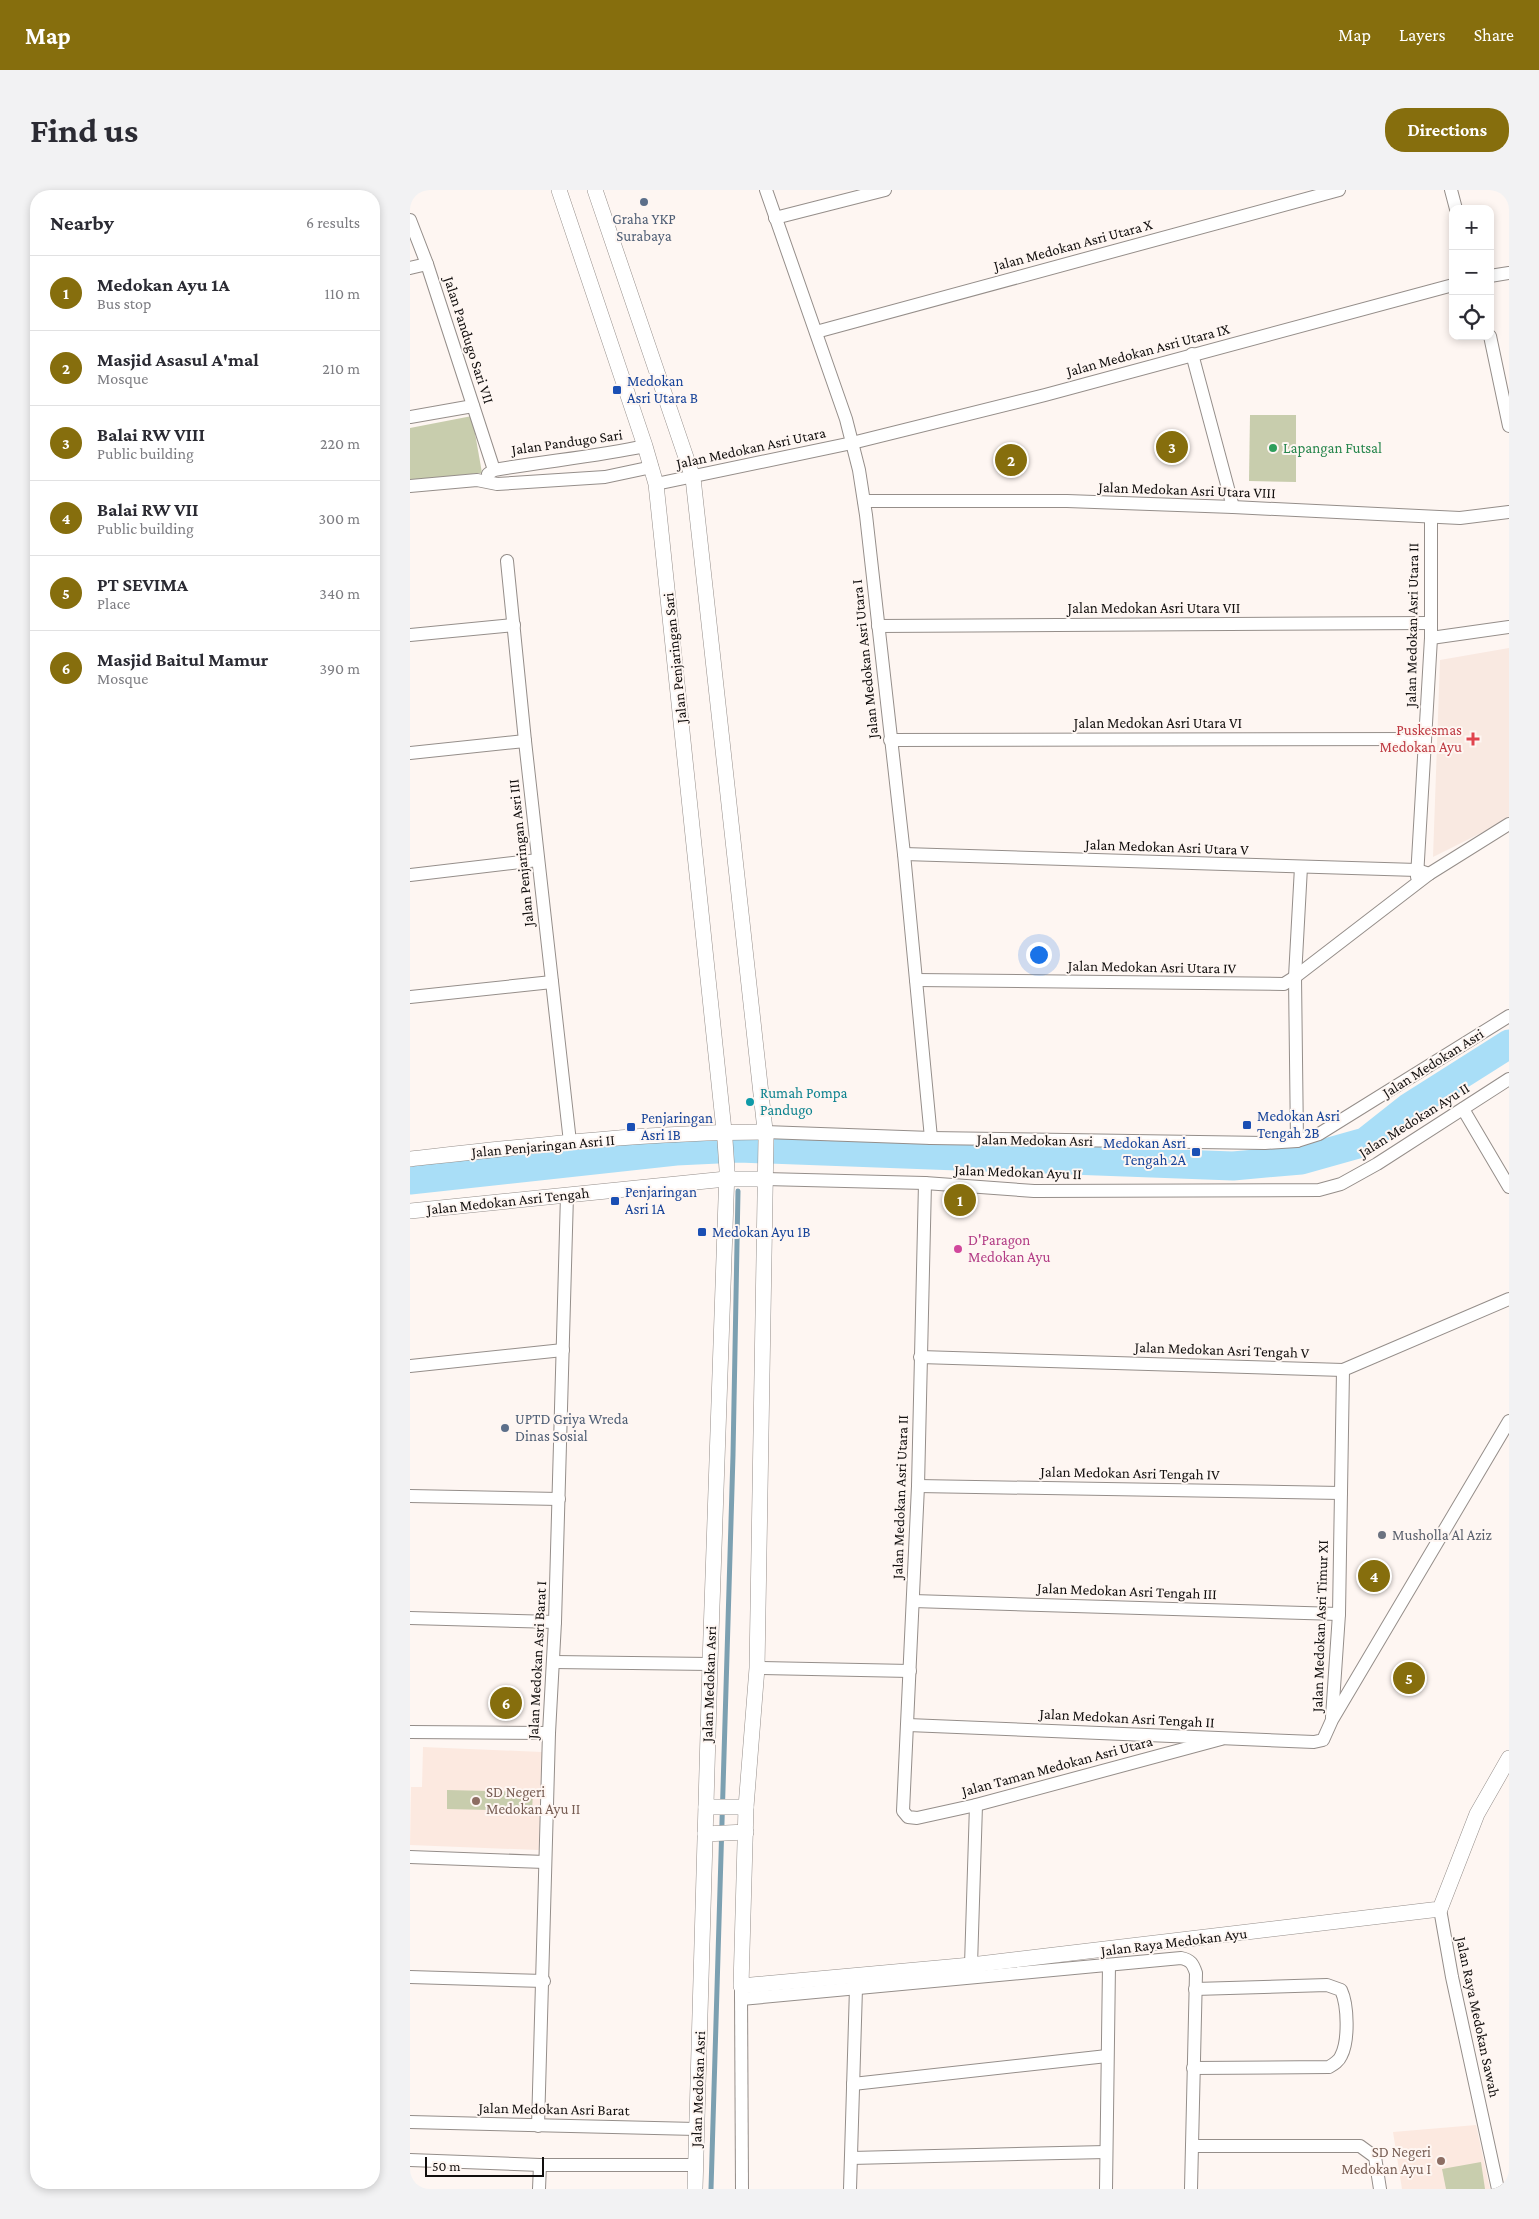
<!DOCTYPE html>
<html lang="en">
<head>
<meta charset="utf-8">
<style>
	body { margin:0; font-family:"Crimson Pro",serif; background:#f2f2f3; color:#2b2b33 }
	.controls { position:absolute; right:15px; top:15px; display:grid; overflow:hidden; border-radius:10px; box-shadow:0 2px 8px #0003 }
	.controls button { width:45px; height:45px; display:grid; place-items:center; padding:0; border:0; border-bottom:1px solid #e1e1e2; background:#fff; color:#2b2b33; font:25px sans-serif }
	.scale { position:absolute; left:15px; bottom:12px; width:119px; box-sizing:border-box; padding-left:5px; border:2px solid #120f0e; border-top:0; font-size:14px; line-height:18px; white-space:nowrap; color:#120f0e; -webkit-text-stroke:4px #fef6f2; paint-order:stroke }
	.you { position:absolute; left:628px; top:764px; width:18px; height:18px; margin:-12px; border:4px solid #fff; border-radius:50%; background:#1a73e8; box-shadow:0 0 0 8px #1a73e833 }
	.badge { display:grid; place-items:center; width:32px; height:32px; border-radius:50%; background:#866e0d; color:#fff; font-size:16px; font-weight:700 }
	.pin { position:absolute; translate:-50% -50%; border:2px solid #fff; box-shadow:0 1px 5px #0006 }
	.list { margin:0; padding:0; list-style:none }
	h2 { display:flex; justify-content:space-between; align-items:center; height:65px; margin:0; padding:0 20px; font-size:21px }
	h2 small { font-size:16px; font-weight:400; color:#7c7c81 }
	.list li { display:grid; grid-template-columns:32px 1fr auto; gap:15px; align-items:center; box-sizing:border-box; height:75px; padding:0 20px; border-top:1px solid #e1e1e2 }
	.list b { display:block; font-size:19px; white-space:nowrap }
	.list p { margin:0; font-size:16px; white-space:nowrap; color:#7c7c81 }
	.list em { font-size:16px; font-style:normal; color:#7c7c81 }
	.icon { flex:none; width:28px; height:28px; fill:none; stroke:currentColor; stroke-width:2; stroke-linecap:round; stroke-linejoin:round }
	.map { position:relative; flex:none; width:1099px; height:1999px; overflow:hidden; border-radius:20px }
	header { display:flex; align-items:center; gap:30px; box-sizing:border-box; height:70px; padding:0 25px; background:#866e0d; color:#fff }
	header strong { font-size:24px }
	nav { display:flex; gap:28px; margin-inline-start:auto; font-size:18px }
	.intro { display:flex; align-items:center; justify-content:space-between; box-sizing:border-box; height:120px; padding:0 30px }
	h1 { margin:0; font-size:35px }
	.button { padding:12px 22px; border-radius:20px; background:#866e0d; color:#fff; font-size:18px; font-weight:700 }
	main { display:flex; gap:30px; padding:0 30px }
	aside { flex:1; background:#fff; border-radius:20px; box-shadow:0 2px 8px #0003 }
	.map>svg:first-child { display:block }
</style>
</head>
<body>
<header>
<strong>Map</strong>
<nav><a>Map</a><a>Layers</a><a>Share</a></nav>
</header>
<div class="intro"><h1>Find us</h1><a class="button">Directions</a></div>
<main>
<aside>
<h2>Nearby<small>6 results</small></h2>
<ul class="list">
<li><span class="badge">1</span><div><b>Medokan Ayu 1A</b><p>Bus stop</p></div><em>110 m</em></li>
<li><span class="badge">2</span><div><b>Masjid Asasul A'mal</b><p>Mosque</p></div><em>210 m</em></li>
<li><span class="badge">3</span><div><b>Balai RW VIII</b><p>Public building</p></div><em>220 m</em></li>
<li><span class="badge">4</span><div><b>Balai RW VII</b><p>Public building</p></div><em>300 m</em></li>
<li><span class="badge">5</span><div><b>PT SEVIMA</b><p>Place</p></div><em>340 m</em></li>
<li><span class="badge">6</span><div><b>Masjid Baitul Mamur</b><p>Mosque</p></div><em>390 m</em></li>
</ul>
</aside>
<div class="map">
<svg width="1099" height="1999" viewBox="0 0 1099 1999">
	<rect width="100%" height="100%" fill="#fef6f2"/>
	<path fill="#f9e9e1" d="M1099 458V629L1023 667 1030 470Z"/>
	<g fill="#fce9e0">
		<path d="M13 1557 132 1562 129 1660 0 1655 1 1597H12Z"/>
		<path d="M1066 1935 1080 1999H992L983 1942Z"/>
	</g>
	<g fill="#c8cdad">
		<path d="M840 225H886V292L839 291Z"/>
		<path d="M62 226 72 283 0 290V238Z"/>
		<path d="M37 1600 123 1602 122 1621 37 1619Z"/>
		<path d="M1071 1972 1075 1999H1036L1032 1979Z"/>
	</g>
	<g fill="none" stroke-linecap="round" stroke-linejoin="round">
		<path stroke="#7ca0b1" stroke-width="5" d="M301 1999 323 1265 328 1001"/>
		<path stroke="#a9def7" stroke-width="29" d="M0 990 266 961 329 958 823 976 891 970 955 952 998 918 1099 854"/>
		<g stroke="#958e8a" stroke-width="14">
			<g id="minor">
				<path d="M356 0 436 229 449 280 456 325 494 664 521 948"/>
				<path d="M1041 0 1046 19"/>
				<path d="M365 28 475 0"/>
				<path d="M0 30 17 74 84 280"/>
				<path d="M0 78 17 74"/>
				<path d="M1080 86 1099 83"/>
				<path d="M406 142 929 0"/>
				<path d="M1080 146 1099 236"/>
				<path d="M782 164 823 317"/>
				<path d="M0 227 63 216"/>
				<path d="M78 284 84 280C134 271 185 267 235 256"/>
				<path d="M246 294 442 253 635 205 1043 95"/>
				<path d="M0 296 67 290 87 294 195 287 242 277"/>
				<path d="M454 311H657L823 317 1050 328 1099 322"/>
				<path d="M97 371 115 551 160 952"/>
				<path d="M468 436 1021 433"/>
				<path d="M0 445 104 435"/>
				<path d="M1021 448 1099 437"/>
				<path d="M480 550 1015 549"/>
				<path d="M0 563 115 551"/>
				<path d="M494 664 1007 680 1019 684"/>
				<path d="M0 685 128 670"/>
				<path d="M1007 687 1021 448V328"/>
				<path d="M506 790 874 794 885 787 1019 684 1099 634"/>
				<path d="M0 807 142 792"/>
				<path d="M1053 919 1099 997"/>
				<path d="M355 942 521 948 855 953 887 951 909 944 1099 826"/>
				<path d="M887 951 885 787 891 677"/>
				<path d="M355 989 515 993 624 1001 909 1000 931 994 967 974 1099 889"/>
				<path d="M515 993 508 1296 493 1621 498 1627 507 1628 566 1615 811 1549"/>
				<path d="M510 1167 933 1180 1099 1109"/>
				<path d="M0 1176 153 1160"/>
				<path d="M508 1296 931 1303"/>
				<path d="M0 1306 149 1309"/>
				<path d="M503 1411 929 1424"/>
				<path d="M0 1428 145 1432"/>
				<path d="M144 1472 300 1474"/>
				<path d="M347 1478 500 1481"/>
				<path d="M922 1527 929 1424 933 1180"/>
				<path d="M498 1535 904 1552 913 1550 922 1530 1099 1231"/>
				<path d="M0 1542 139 1543"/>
				<path d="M0 1667 135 1672"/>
				<path d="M1030 1719 1042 1787 1088 1999"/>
				<path d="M561 1775 566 1615"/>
				<path d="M0 1787 134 1791"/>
				<path d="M331 1801 332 1999"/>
				<path d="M331 1809 771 1768C781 1770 783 1774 786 1783L781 1999"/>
				<path d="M783 1878 919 1877C924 1874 929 1871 931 1866 939 1851 938 1815 931 1800L917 1795 785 1799"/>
				<path d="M443 1894 697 1866"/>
				<path d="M0 1932 286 1939"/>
				<path d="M128 1936 139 1543 145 1432 157 1005"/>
				<path d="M782 1956H950L965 1967 970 1999"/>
				<path d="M441 1968 696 1962"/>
				<path d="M0 1970 130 1975H286"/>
				<path d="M129 1999 130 1975"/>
				<path d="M440 1999 446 1798"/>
				<path d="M696 1999 699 1775"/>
			</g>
		</g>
		<g stroke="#958e8a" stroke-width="16">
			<g id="tertiary">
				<path d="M149 0 235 256 246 294 315 950 317 980 300 1474 285 1999"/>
				<path d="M185 0 283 288 356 949 347 1478 336 1617 331 1796 561 1775 1030 1719 1067 1624 1099 1568"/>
				<path d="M0 969C118 956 236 942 355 942"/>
				<path d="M0 1021 316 989H355"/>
				<path d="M296 1617H336"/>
				<path d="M295 1644 336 1642"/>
			</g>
		</g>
		<use href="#minor" stroke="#fff" stroke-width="12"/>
		<use href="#tertiary" stroke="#fff" stroke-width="15"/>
	</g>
	<g fill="#5c6f8a" stroke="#fef6f2" stroke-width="2">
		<circle cx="234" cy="12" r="5"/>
		<circle cx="95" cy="1238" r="5"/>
	</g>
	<g fill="#1a4fb4" stroke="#fef6f2" stroke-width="2">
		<rect x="202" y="195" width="10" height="10" rx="2.5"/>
		<rect x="832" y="930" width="10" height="10" rx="2.5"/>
		<rect x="216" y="932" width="10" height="10" rx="2.5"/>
		<rect x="781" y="957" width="10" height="10" rx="2.5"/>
		<rect x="200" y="1006" width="10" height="10" rx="2.5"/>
		<rect x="287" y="1037" width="10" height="10" rx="2.5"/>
	</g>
	<circle fill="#2e9e5b" stroke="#fef6f2" stroke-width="2" cx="863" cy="258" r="5"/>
	<path fill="#e0444e" stroke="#fef6f2" stroke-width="2" d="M1060.5 541.5h5v5h5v5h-5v5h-5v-5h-5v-5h5z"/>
	<circle fill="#0f9aa8" stroke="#fef6f2" stroke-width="2" cx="340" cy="912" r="5"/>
	<circle fill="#d1479c" stroke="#fef6f2" stroke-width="2" cx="548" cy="1059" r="5"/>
	<circle fill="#6b7280" stroke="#fef6f2" stroke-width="2" cx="972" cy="1345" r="5"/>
	<g fill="#8d6e63" stroke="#fef6f2" stroke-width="2">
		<circle cx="66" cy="1611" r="5"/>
		<circle cx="1031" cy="1971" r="5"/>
	</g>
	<g text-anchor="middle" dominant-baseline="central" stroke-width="4" stroke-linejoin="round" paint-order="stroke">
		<g font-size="15" fill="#4e5e75" stroke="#fef6f2">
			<text x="234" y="29">Graha YKP<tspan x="234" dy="17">Surabaya</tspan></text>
			<text x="105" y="1229" text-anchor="start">UPTD Griya Wreda<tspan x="105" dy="17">Dinas Sosial</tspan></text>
		</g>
		<g font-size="15" fill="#120f0e" stroke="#fef6f2">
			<text transform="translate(663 55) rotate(-15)">Jalan Medokan Asri Utara X</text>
			<text transform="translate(59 150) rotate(72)">Jalan Pandugo Sari VII</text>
			<text transform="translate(738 160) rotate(-15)">Jalan Medokan Asri Utara IX</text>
			<text transform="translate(157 252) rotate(-8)">Jalan Pandugo Sari</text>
			<text transform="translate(341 258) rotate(-12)">Jalan Medokan Asri Utara</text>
			<text transform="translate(777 300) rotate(2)">Jalan Medokan Asri Utara VIII</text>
			<text x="744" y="418">Jalan Medokan Asri Utara VII</text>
			<text transform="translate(1002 435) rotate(-89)">Jalan Medokan Asri Utara II</text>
			<text transform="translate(265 468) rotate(-96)">Jalan Penjaringan Sari</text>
			<text transform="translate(455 469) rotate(-96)">Jalan Medokan Asri Utara I</text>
			<text x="748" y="533">Jalan Medokan Asri Utara VI</text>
			<text transform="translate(757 657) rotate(2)">Jalan Medokan Asri Utara V</text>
			<text transform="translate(111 663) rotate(-96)">Jalan Penjaringan Asri III</text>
			<text transform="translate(742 777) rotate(1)">Jalan Medokan Asri Utara IV</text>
			<text transform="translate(1023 873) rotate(-32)">Jalan Medokan Asri</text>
			<text transform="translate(1004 930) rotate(-32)">Jalan Medokan Ayu II</text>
			<text transform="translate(625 950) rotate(1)">Jalan Medokan Asri</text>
			<text transform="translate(133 956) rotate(-5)">Jalan Penjaringan Asri II</text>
			<text transform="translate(608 982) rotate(2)">Jalan Medokan Ayu II</text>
			<text transform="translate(98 1011) rotate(-6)">Jalan Medokan Asri Tengah</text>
			<text transform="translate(812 1160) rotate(2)">Jalan Medokan Asri Tengah V</text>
			<text transform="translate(720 1283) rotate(1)">Jalan Medokan Asri Tengah IV</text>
			<text transform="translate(490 1307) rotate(-88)">Jalan Medokan Asri Utara II</text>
			<text transform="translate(717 1401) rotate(2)">Jalan Medokan Asri Tengah III</text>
			<text transform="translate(910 1436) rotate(-88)">Jalan Medokan Asri Timur XI</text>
			<text transform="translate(127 1470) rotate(-87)">Jalan Medokan Asri Barat I</text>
			<text transform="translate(299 1494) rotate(-88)">Jalan Medokan Asri</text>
			<text transform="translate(717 1528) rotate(3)">Jalan Medokan Asri Tengah II</text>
			<text transform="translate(647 1576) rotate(-15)">Jalan Taman Medokan Asri Utara</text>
			<text transform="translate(764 1752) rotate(-7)">Jalan Raya Medokan Ayu</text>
			<text transform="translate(1068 1827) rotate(78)">Jalan Raya Medokan Sawah</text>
			<text transform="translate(288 1899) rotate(-88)">Jalan Medokan Asri</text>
			<text transform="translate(144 1919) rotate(1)">Jalan Medokan Asri Barat</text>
		</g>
		<g font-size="15" fill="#164399" stroke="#fef6f2" text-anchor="start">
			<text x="217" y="191">Medokan<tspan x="217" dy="17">Asri Utara B</tspan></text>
			<text x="847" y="926">Medokan Asri<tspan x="847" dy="17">Tengah 2B</tspan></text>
			<text x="231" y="928">Penjaringan<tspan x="231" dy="17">Asri 1B</tspan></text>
			<text x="776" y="953" text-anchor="end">Medokan Asri<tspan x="776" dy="17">Tengah 2A</tspan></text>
			<text x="215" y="1002">Penjaringan<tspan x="215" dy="17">Asri 1A</tspan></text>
			<text x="302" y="1042">Medokan Ayu 1B</text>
		</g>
		<g font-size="15" fill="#27864d" stroke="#fef6f2" text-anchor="start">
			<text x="873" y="258">Lapangan Futsal</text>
		</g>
		<g font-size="15" fill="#be3a42" stroke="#fef6f2" text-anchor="end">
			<text x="1052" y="540">Puskesmas<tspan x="1052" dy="17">Medokan Ayu</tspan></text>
		</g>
		<g font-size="15" fill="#0d838f" stroke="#fef6f2" text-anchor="start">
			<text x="350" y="903">Rumah Pompa<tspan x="350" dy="17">Pandugo</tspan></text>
		</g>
		<g font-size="15" fill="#b23c85" stroke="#fef6f2" text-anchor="start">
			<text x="558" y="1050">D'Paragon<tspan x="558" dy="17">Medokan Ayu</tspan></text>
		</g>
		<g font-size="15" fill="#5b616d" stroke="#fef6f2" text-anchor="start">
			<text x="982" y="1345">Musholla Al Aziz</text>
		</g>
		<g font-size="15" fill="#785e54" stroke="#fef6f2" text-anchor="start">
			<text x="76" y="1602">SD Negeri<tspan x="76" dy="17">Medokan Ayu II</tspan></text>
			<text x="1021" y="1962" text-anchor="end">SD Negeri<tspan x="1021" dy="17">Medokan Ayu I</tspan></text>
		</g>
	</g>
</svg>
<div class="controls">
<button>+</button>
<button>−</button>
<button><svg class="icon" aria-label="locate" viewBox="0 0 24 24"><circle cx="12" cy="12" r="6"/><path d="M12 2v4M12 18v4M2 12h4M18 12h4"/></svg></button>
</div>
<div class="scale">50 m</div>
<div class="you"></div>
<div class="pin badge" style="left:550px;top:1010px">1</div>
<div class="pin badge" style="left:601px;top:270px">2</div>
<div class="pin badge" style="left:762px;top:257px">3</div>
<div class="pin badge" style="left:964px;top:1386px">4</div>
<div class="pin badge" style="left:999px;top:1488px">5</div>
<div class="pin badge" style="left:96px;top:1513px">6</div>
</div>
</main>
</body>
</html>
